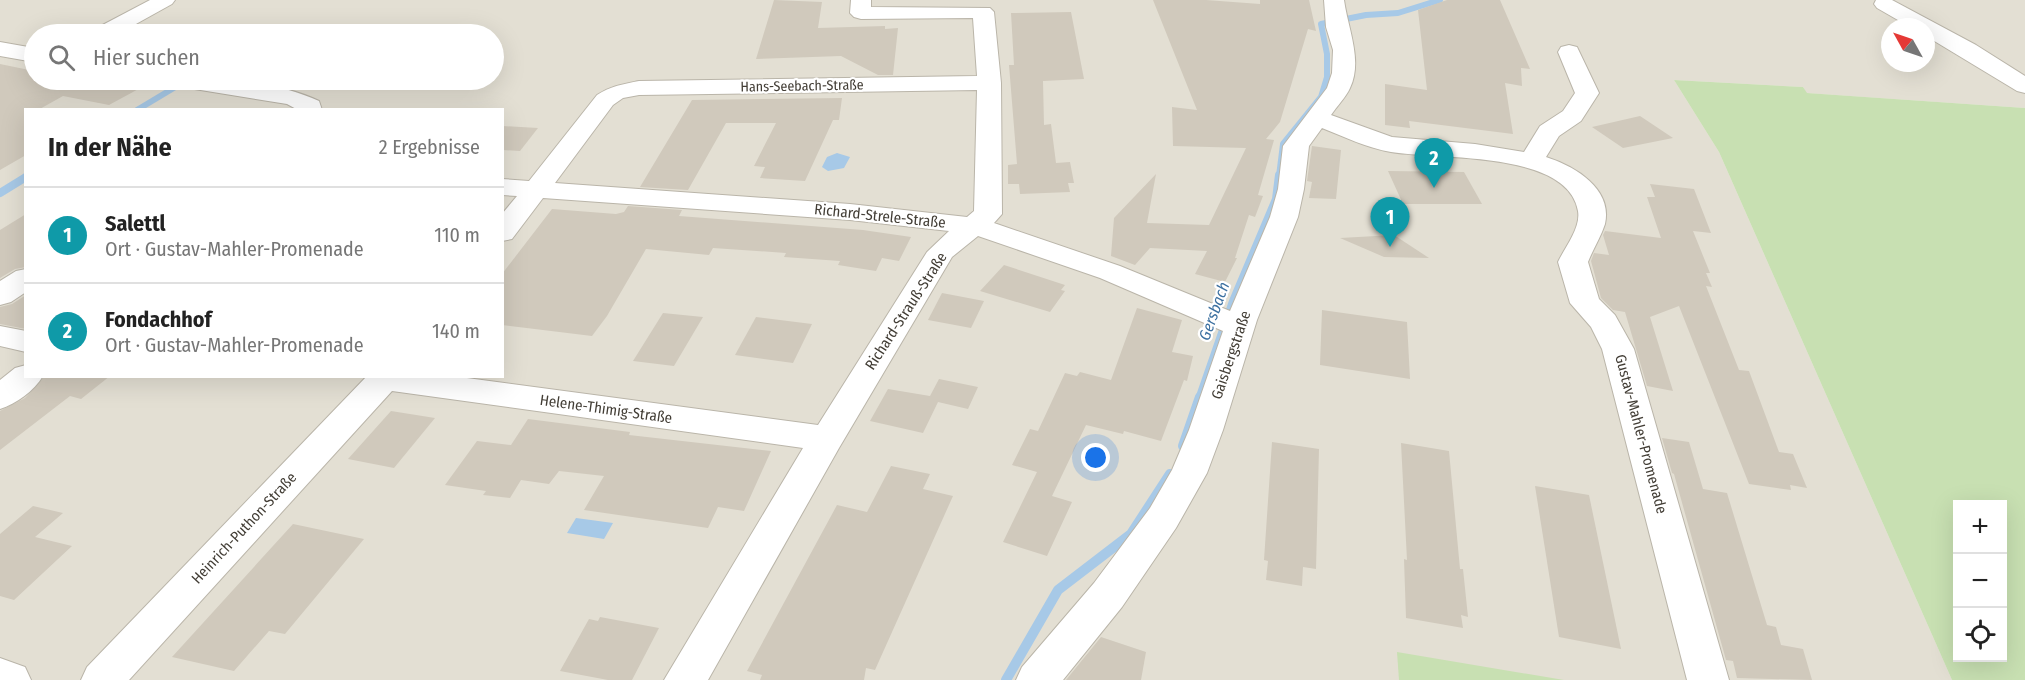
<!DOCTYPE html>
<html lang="de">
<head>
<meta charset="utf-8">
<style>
	body { margin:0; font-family:"Fira Sans Condensed",sans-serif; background:#f2f2f2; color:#222 }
	.controls { position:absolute; right:18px; bottom:18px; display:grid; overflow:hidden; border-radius:0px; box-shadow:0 6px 24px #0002 }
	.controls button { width:54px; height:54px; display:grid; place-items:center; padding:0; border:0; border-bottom:2px solid #e0e0e0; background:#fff; color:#222; font:30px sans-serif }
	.compass { position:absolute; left:1881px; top:18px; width:54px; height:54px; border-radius:50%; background:#fff; box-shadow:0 6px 24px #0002; rotate:310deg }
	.you { position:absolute; left:1096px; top:458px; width:21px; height:21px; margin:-15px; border:4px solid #fff; border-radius:50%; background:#1a73e8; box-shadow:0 0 0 9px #1a73e833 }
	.badge { display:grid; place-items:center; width:39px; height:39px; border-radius:50%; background:#e0512b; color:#fff; font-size:20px; font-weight:700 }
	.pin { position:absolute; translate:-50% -50px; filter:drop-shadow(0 2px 3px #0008) }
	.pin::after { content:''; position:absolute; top:32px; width:21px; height:18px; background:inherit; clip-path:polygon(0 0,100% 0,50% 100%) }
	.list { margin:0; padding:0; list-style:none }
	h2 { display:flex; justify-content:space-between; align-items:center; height:78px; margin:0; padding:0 24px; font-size:26px }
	h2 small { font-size:20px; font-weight:400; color:#767676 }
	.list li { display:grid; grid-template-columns:39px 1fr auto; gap:18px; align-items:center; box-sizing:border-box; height:96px; padding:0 24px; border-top:2px solid #e0e0e0 }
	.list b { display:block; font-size:22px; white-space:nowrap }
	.list p { margin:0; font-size:20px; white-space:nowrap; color:#767676 }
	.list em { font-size:20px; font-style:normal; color:#767676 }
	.icon { flex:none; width:33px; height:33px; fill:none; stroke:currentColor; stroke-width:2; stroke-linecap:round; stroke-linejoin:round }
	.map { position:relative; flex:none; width:2025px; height:680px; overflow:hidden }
	.search { position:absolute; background:#fff; box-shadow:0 6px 24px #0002; left:24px; top:24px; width:480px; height:66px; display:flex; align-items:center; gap:15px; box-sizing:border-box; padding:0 21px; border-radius:33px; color:#767676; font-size:22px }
	.panel { position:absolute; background:#fff; box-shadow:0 6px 24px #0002; left:24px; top:108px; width:480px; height:270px; border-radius:0px }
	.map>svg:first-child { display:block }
</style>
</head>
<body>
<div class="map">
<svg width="2025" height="680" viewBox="0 0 2025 680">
	<rect width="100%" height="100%" fill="#f0ede5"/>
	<path fill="#e3dfd3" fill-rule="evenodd" d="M0 0H2025V108L1806 93 1803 87 1674 80 1719 152 1952 680H0ZM1890 27H1926V63H1890ZM34 34H494V80H34ZM26 110H502V376H26Z"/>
	<g fill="#c8e0b2" fill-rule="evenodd">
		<path d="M1674 80 1803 87 1807 93 2025 108V680H1952L1719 152ZM1958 504H2002V658H1958Z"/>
		<path d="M1397 652 1564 680H1399Z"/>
	</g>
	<g fill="#a7c9e7">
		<path d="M837 153 850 157 844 168 828 171 822 167 827 157Z"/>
		<path d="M576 518 613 523 604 539 567 533Z"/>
	</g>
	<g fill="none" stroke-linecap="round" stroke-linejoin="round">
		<g stroke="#a7c9e7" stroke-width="6">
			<path d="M137 110 187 80"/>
			<path d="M1279 176 1283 144 1321 97 1327 77V54L1321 24 1366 15 1398 13 1440 0"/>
		</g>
		<g stroke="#a7c9e7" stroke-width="8">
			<path d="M0 193 26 177"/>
			<path d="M1199 399 1233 301 1276 199 1279 175"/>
		</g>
		<g stroke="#a7c9e7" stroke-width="10">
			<path d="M1183 446 1200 397"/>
			<path d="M1006 680 1058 590 1131 534 1170 474"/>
		</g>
	</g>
	<g fill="#d0c9bc">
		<path d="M774 0 822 2 818 28 885 26V29L898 28 893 75H878L841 56 756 59Z"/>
		<path d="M1153 0H1206L1260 4V0H1309L1316 31 1308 29 1280 122 1266 139 1274 140 1258 195 1263 196 1255 217 1249 215 1235 258H1237L1225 282 1195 274 1207 251 1150 248 1135 265 1111 256 1114 218 1156 174 1147 223 1209 225 1246 148 1173 146 1172 107 1197 110Z"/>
		<path d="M1447 0H1500L1530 69 1521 68 1522 86 1505 83 1513 134 1409 121 1410 128 1385 125V84L1427 90 1418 10Z"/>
		<path d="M1071 12 1084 79 1043 81 1044 125 1051 124 1056 163 1070 162 1074 183H1068L1070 192 1020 194 1019 184H1008V165L1017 164 1009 65H1014L1011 13Z"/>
		<path d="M0 64 34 71V80H109L144 86 109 105 63 96 38 110H26V155L0 170Z"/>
		<path d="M842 98 839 120H833L805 181 760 178 765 167 754 166 776 123H726L688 190 640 187 692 100Z"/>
		<path d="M1640 116 1673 138 1623 148 1592 127Z"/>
		<path d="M502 126 538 128 520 151 502 150Z"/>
		<path d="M1312 146 1341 150 1336 199 1309 198 1312 182 1307 181Z"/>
		<path d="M1388 171 1464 172 1482 204H1403Z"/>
		<path d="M1650 184 1694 189 1711 233 1693 231 1710 273H1706L1712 287 1706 286 1739 370 1749 371 1779 452 1793 454 1807 488 1790 485 1791 490 1749 484 1679 306 1650 317 1673 391 1647 386 1625 312 1613 310 1601 298 1591 261 1594 253 1609 255 1603 235 1605 231 1661 238 1647 197H1655Z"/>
		<path d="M628 206 682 210 679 216 863 230 911 237 899 261 882 258 876 271 838 265 840 261 784 257 786 253 713 248 709 255 646 249 607 316 592 336 502 325V274L552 209 616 214 624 212Z"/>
		<path d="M26 214V267L15 269 0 278V230Z"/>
		<path d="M1394 235 1429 258 1384 257 1340 238Z"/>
		<path d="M1004 265 1065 285 1061 290 1065 291 1050 312 980 291Z"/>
		<path d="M942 293 984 301 971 328 928 320Z"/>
		<path d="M26 295V329L0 324V307L12 304Z"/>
		<path d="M1137 308 1182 320 1172 352 1193 356 1187 381 1184 380 1161 441 1124 431 1123 434 1086 425 1052 496 1072 502 1047 556 1003 542 1037 472 1012 465 1030 429 1038 431 1065 373 1077 376 1080 372 1111 380Z"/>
		<path d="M1322 310 1407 322 1410 379 1320 365Z"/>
		<path d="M663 313 703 317 674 366 633 361Z"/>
		<path d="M756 317 812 324 793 363 735 355Z"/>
		<path d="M45 376H110L81 399 70 396 0 450V411L25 398Z"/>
		<path d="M939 379 978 387 968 409 938 402 923 433 870 421 888 389 930 396Z"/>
		<path d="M391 411 435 418 394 468 348 459Z"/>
		<path d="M528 419 630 432 629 435 771 451 744 511 718 507 708 528 584 510 604 476 559 471 549 484 521 480 510 498 483 495 486 491 445 485 477 441 511 445Z"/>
		<path d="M1662 438 1689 442 1703 489 1727 493 1767 625 1776 627 1781 645 1803 649 1812 680 1737 678 1733 661 1726 660 1674 474 1672 473Z"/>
		<path d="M1272 442 1319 449 1316 569 1303 567 1302 586 1266 580 1268 561 1264 560Z"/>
		<path d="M1401 443 1449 451 1460 569H1463L1468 617 1461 615 1463 628 1406 618 1404 559 1407 560Z"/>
		<path d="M891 466 930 474 923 489 953 496 875 670 866 668 864 680H760L762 675 747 671 837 505 867 512Z"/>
		<path d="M1535 486 1589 495 1621 649 1559 637Z"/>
		<path d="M33 506 63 513 35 537 72 546 14 600 0 596V534Z"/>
		<path d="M293 524 364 539 285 634 269 631 234 671 172 657Z"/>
		<path d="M600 617 659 628 632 680H608L560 671 589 619 598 621Z"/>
		<path d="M1101 637 1146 652 1141 680H1066Z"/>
	</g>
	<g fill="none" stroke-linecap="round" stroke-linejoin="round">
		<g stroke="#bab5a9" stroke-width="2">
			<g id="street">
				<path d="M150 0H175L172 4 118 34H92L95 29Z"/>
				<path d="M851 0H871V7L990 8 994 12 1001 83 1002 214 994 223 1120 266 1230 311 1270 217 1278 189 1283 146 1327 88 1332 73 1333 50 1326 27 1324 0H1344C1348 29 1363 61 1350 88 1346 97 1337 106 1331 115L1392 137 1475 144 1524 152 1540 126 1563 111 1575 93 1558 52 1561 47 1569 45 1577 47 1599 93 1581 121 1559 136 1546 157C1574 166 1613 188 1605 224 1601 237 1593 249 1588 262L1599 299 1615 315 1634 349 1729 680H1687L1602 349 1591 327 1570 303 1558 262C1565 247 1581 228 1578 211 1568 150 1437 160 1391 152 1367 148 1345 137 1322 128L1309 146 1304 189 1298 217 1257 320 1223 430 1207 473 1176 528 1122 607 1063 680H1016L1022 667 1094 583 1150 508 1172 470 1189 430 1223 331 1100 278 978 236 952 257 839 448 708 680H664L803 448 392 391 129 680H81L87 667 367 376H452L818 425 927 252 949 231 850 220 543 198 512 239 502 241V214L517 196 502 195V179L529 181 597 95C610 86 624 84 639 81L977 76 973 18 861 19 854 17 850 13ZM977 90 974 211 967 217 850 204 555 183 613 105 623 98 639 95Z"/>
				<path d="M1876 0H1892L1976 45 2025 76V93L2017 91 1926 36V27H1910L1877 8 1874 4Z"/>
				<path d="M0 42 34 48V62L0 56Z"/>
				<path d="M170 80C214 75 279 82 319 101L322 110H298L287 104 182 87 174 85Z"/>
				<path d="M26 269V292L11 302 0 305V281L16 271Z"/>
				<path d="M0 326 26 331V352L0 346Z"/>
				<path d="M26 365V376H43C34 391 16 404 0 409V380L15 368Z"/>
				<path d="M0 658 25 667 31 680H0Z"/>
			</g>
		</g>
		<use href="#street" fill="#fff" fill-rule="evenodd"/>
	</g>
	<g text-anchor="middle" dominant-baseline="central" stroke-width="4.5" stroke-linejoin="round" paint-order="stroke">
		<g font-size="14" fill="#423d35" stroke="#fff">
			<text transform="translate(802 86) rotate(-1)">Hans-Seebach-Straße</text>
		</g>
		<g font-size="15" fill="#423d35" stroke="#fff">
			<text transform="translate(880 216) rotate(6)">Richard-Strele-Straße</text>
			<text transform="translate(906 311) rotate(-57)">Richard-Strauß-Straße</text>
			<text transform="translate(1231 355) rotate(-71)">Gaisbergstraße</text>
			<text transform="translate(606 409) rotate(8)">Helene-Thimig-Straße</text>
			<text transform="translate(1641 434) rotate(75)">Gustav-Mahler-Promenade</text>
			<text transform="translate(244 528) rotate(-47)">Heinrich-Puthon-Straße</text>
		</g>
		<g font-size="16" font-style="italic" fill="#3c70a0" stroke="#fff">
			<text transform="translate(1214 311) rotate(-70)">Gersbach</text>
		</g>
	</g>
</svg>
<div class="controls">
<button>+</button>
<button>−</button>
<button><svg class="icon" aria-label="locate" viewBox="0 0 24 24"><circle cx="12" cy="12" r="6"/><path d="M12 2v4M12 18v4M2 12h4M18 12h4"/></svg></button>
</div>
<svg class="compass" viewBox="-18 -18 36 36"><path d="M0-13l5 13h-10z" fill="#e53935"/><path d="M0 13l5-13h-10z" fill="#767676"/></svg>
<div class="you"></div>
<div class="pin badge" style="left:1390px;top:247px;background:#0f9aa8">1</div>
<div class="pin badge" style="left:1434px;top:188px;background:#0f9aa8">2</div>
<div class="search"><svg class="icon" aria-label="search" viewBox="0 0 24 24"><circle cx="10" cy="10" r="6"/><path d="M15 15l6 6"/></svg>Hier suchen</div>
<section class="panel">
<h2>In der Nähe<small>2 Ergebnisse</small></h2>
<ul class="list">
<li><span class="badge" style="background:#0f9aa8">1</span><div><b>Salettl</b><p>Ort · Gustav-Mahler-Promenade</p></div><em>110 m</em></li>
<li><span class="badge" style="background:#0f9aa8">2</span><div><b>Fondachhof</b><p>Ort · Gustav-Mahler-Promenade</p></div><em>140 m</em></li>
</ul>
</section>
</div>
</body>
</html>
